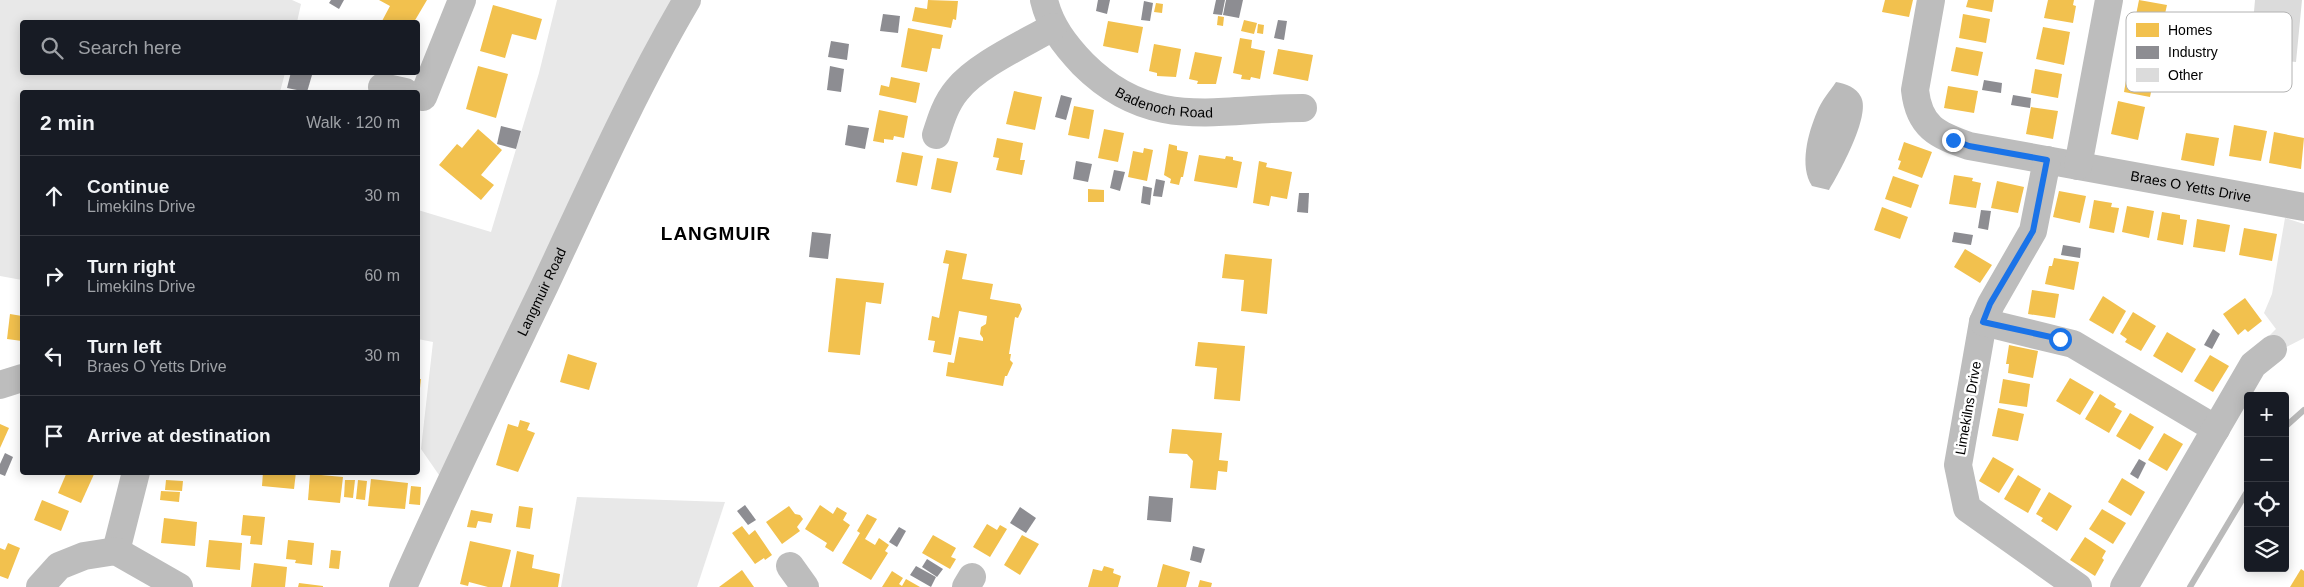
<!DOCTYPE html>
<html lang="en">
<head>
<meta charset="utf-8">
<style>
	body { margin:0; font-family:Helvetica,sans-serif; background:#242831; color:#f1f3f6 }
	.controls { position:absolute; right:15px; bottom:15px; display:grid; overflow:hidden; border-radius:5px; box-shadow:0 2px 12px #0003 }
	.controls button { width:45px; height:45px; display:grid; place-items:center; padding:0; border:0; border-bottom:1px solid #363941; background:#171b24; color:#f1f3f6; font:25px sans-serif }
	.stop { position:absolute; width:15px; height:15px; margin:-11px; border:4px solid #1a73e8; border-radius:50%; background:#fff }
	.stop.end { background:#1a73e8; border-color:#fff; box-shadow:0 1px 5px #0008 }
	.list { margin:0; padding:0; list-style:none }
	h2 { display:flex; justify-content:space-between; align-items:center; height:65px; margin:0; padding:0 20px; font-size:21px }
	h2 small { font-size:16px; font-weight:400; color:#9ea1a6 }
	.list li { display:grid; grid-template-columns:32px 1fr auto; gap:15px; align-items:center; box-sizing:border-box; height:80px; padding:0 20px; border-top:1px solid #363941 }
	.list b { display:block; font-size:19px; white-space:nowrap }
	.list p { margin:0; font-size:16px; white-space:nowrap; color:#9ea1a6 }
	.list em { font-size:16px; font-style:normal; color:#9ea1a6 }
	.icon { flex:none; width:28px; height:28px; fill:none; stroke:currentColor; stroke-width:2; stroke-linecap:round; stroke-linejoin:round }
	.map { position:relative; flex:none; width:2304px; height:587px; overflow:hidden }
	.search { position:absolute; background:#171b24; box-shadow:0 2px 12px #0003; left:20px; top:20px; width:400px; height:55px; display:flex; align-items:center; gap:12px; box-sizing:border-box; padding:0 18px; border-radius:5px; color:#9ea1a6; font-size:19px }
	.panel { position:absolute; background:#171b24; box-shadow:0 2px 12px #0003; left:20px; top:90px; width:400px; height:385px; border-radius:5px }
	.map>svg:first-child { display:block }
</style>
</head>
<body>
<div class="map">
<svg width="2304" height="587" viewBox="0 0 2304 587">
	<rect width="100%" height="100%" fill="#fff"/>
	<g fill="#e8e8e8">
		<path d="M0 0H292L301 4 297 22H22V72L285 73 280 92H22V280L0 276Z"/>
		<path d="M557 0H687L448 488 421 449 433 342 418 339V210L491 232 539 73Z"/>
		<path d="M2285 218 2304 224V338L2279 351 2268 337 2276 329 2264 313 2272 294Z"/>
		<path d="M577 497 725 502 697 587H561Z"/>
	</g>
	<path fill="#bababa" d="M1836 82C1846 84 1856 87 1861 97 1871 116 1839 173 1829 190L1812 186C1799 166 1808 133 1817 112 1821 101 1830 91 1836 82Z"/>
	<g fill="#f2c14e">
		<path d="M379 0H427L414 22 382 21 390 6Z"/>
		<path d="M928 0 958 1 956 20 953 19 951 28 912 21 915 7 927 9Z"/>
		<path d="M1885 0H1913L1909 17 1882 12Z"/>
		<path d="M1968 0H1994L1992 12 1966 7Z"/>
		<path d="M2048 0H2074L2073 5 2076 6 2073 23 2044 18Z"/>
		<path d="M2139 0 2167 5 2161 31 2134 25Z"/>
		<path d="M1156 3 1163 4 1162 13 1154 12Z"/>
		<path d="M493 5 542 19 536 40 512 34 505 58 480 51Z"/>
		<path d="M1963 14 1990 19 1986 43 1959 38Z"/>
		<path d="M1218 16 1224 17 1223 26 1217 25Z"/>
		<path d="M1244 20 1257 23 1254 34 1241 31Z"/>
		<path d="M1108 21 1143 27 1138 53 1103 46Z"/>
		<path d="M1258 24 1264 25 1263 34 1257 33Z"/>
		<path d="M2043 27 2070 32 2064 65 2036 59Z"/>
		<path d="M908 28 943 35 940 49 932 48 927 72 901 67Z"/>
		<path d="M1240 38 1252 40 1251 48 1265 51 1260 79 1251 77 1250 80 1241 79 1242 75 1233 73Z"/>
		<path d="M1154 44 1181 49 1176 77 1157 76V73L1149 71Z"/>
		<path d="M1956 47 1983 52 1978 76 1951 71Z"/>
		<path d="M1278 49 1313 55 1308 81 1273 74Z"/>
		<path d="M1195 52 1222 57 1216 84H1197L1198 81 1189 79Z"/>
		<path d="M478 66 508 74 496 118 466 109Z"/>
		<path d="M2035 69 2062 74 2058 98 2031 93Z"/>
		<path d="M2128 69 2155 73 2150 97 2124 92Z"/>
		<path d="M891 77 920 83 916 103 879 95 881 85 889 87Z"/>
		<path d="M1948 86 1978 91 1974 113 1944 108Z"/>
		<path d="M1014 91 1042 97 1035 130 1006 124Z"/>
		<path d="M2118 101 2145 107 2138 140 2111 134Z"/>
		<path d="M1074 106 1094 110 1089 139 1068 135Z"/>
		<path d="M2031 107 2058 111 2053 139 2026 134Z"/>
		<path d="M879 110 908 116 904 138 894 136 893 140 884 139V143L873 141Z"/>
		<path d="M2234 125 2267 131 2261 161 2229 156Z"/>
		<path d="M478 129 502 150 481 175 494 185 481 200 439 165 457 144 462 148Z"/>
		<path d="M1104 129 1124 133 1118 162 1098 158Z"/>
		<path d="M2274 132 2304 138 2301 169 2269 163Z"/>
		<path d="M2186 133 2219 138 2214 166 2181 160Z"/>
		<path d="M997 138 1023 143 1020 160H1025L1022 175 996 170 999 158 993 157Z"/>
		<path d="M1904 142 1932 152 1922 178 1898 169 1901 161 1898 160Z"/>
		<path d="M1169 144 1177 146V150L1188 152 1183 177H1181L1179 185 1170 183 1171 179 1164 175Z"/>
		<path d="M1144 148 1153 150 1147 181 1128 177 1133 151 1143 153Z"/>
		<path d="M902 152 923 156 917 186 896 182Z"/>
		<path d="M1199 155 1225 159 1226 156 1233 157V160L1242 162 1237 188 1194 181Z"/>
		<path d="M937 158 958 162 951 193 931 189Z"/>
		<path d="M1259 161 1267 163 1266 167 1292 172 1287 199 1271 196 1269 206 1253 203Z"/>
		<path d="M1954 175 1973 178 1972 181 1981 183 1976 208 1949 204Z"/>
		<path d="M1893 176 1919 185 1911 208 1885 199Z"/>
		<path d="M1997 181 2024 187 2018 213 1991 208Z"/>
		<path d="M1088 189 1104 190V202H1088Z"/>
		<path d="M2059 191 2086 196 2080 223 2053 217Z"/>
		<path d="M2094 200 2112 203 2111 207 2119 208 2114 233 2089 228Z"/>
		<path d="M2127 206 2154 211 2149 238 2122 232Z"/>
		<path d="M1882 207 1908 217 1900 239 1874 230Z"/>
		<path d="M2162 212 2180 215V219L2187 220 2183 245 2157 240Z"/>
		<path d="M2197 219 2230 225 2225 252 2193 247Z"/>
		<path d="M2244 228 2277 234 2272 261 2239 255Z"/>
		<path d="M1965 249 1992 265 1980 283 1954 267Z"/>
		<path d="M946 250 967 254 962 279 993 284 990 299 1020 304 1022 309 1018 318 1015 317 1009 354H1011L1010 360 1013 363 1007 376H1005L1003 386 946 376 948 362 954 363 959 337 983 341V338L980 334 981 327 986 324 987 316 959 311 951 355 933 352 935 341 928 340 932 316 939 318 949 264 943 263Z"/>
		<path d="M1225 254 1272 259 1267 314 1241 311 1244 280 1222 278Z"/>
		<path d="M2054 258 2079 262 2074 290 2045 284 2049 266H2052Z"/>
		<path d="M836 278 884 283 881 304 866 302 860 355 828 352Z"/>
		<path d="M2032 290 2059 294 2055 318 2028 314Z"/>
		<path d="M2103 296 2126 311 2113 334 2089 320Z"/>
		<path d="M2245 298 2262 321 2248 332 2245 329 2238 335 2223 314Z"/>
		<path d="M2133 312 2156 326 2141 351 2125 342 2127 339 2120 334Z"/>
		<path d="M10 314 22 316V341L7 339Z"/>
		<path d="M2167 332 2196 349 2182 373 2153 356Z"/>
		<path d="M1198 342 1245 346 1240 401 1214 399 1217 368 1195 366Z"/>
		<path d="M2009 345 2038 351 2033 378 2008 373 2009 364H2006Z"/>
		<path d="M568 354 597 363 589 390 560 382Z"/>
		<path d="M2210 355 2229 366 2213 392 2194 381Z"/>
		<path d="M2070 378 2094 392 2080 415 2056 401Z"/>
		<path d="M418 379H421L419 397H418Z"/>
		<path d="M2003 379 2030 384 2027 407 1999 403Z"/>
		<path d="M2100 394 2116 404 2114 407 2122 411 2109 433 2085 419Z"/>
		<path d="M1998 408 2024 414 2018 441 1992 436Z"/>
		<path d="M2130 413 2154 427 2140 450 2116 436Z"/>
		<path d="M520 420 530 423 527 430 535 433 518 472 496 465 508 424 518 427Z"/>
		<path d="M0 424 9 428 0 448Z"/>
		<path d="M1172 429 1222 433 1219 460 1228 461 1227 472 1218 471 1216 490 1190 488 1193 461 1187 454 1169 453Z"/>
		<path d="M2164 433 2183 444 2167 471 2148 460Z"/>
		<path d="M1993 457 2014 469 1999 493 1979 481Z"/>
		<path d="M67 472H95L81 503 58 493Z"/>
		<path d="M263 472H296L294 489 262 486Z"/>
		<path d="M310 474 343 477 340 503 308 500Z"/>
		<path d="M2018 475 2041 489 2028 513 2004 499Z"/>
		<path d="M2122 478 2145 492 2131 516 2108 502Z"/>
		<path d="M371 479 408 483 405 509 368 506Z"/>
		<path d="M166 480 183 481 182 491 165 490Z"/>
		<path d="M345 480H355L353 498 344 497Z"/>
		<path d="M358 480 367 481 365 500 356 499Z"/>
		<path d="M411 486 421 487 420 505 409 504Z"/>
		<path d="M161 491 180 492 179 502 160 500Z"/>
		<path d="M2049 492 2072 506 2057 531 2041 521 2043 518 2036 514Z"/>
		<path d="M42 500 69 511 61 531 34 520Z"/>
		<path d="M820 505 833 514 837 507 847 513 843 520 850 525 833 552 825 547 827 543 805 529Z"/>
		<path d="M519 506 533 508 530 529 516 527Z"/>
		<path d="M789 506 795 514 800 515 803 519 797 527 800 531 782 544 766 522Z"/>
		<path d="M2102 509 2126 523 2113 544 2089 529Z"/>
		<path d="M471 510 493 514 491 523 478 521 476 528 467 527Z"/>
		<path d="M867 514 877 519 865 539 875 545 879 538 889 545 885 551 888 553 871 580 842 563 860 533 857 531Z"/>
		<path d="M243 515 265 517 262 545 250 544 251 536 241 535Z"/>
		<path d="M164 518 197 522 195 546 161 543Z"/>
		<path d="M987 524 997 530 1000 525 1007 529 990 557 973 547Z"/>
		<path d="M742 526 749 535 755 530 772 555 765 560 764 558 755 564 732 533Z"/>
		<path d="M933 535 956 548 951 557 956 559 950 569 922 553Z"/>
		<path d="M1022 535 1039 544 1020 575 1004 565Z"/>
		<path d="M2085 537 2106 551 2102 558 2104 560 2095 576 2070 560Z"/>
		<path d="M209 540 242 543 240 570 206 567Z"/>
		<path d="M288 540 314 543 312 565 295 563 296 560 286 559Z"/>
		<path d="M470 541 511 550 502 587H488L469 582 468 586 460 584Z"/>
		<path d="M8 543 20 548 8 579 0 576V548L5 550Z"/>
		<path d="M331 550 341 551 339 569 329 568Z"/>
		<path d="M517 551 534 555 532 568 560 574 558 587H510Z"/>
		<path d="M254 563 287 567 285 587H251Z"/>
		<path d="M1163 564 1190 572 1186 587H1157Z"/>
		<path d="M1104 566 1114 569 1113 573 1121 576 1118 587H1088L1093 569 1102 571Z"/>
		<path d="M2301 569 2304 571V587H2290Z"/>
		<path d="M742 570 754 587H719Z"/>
		<path d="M892 571 903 578 899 584 902 586 906 579 920 587H882Z"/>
		<path d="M1200 580 1212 583 1211 587H1198Z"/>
		<path d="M299 583 323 586V587H298Z"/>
	</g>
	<g fill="#8d8d92">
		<path d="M331 0H344L339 9 329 3Z"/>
		<path d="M1098 0H1110L1107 14 1096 11Z"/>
		<path d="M1216 0H1225L1222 15 1213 14Z"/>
		<path d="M1226 0H1243L1239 18 1223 15Z"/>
		<path d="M1144 1 1153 3 1150 21 1141 20Z"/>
		<path d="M883 14 900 16 898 33 880 31Z"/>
		<path d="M1278 20 1287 21 1284 40 1274 38Z"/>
		<path d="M831 41 849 44 847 60 828 57Z"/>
		<path d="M830 66 844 69 841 92 827 90Z"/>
		<path d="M291 72 312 75 307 92 287 88Z"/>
		<path d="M1984 80 2002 83 2001 93 1982 90Z"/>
		<path d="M1061 95 1072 98 1066 120 1055 117Z"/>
		<path d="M2013 95 2031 98 2030 108 2011 105Z"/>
		<path d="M848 125 869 128 865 149 845 145Z"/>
		<path d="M501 126 521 131 516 149 497 144Z"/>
		<path d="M1076 161 1092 164 1088 182 1073 179Z"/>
		<path d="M1114 170 1125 172 1120 191 1110 188Z"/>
		<path d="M1156 179 1165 181 1162 197 1153 196Z"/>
		<path d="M1143 186 1152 188 1150 205 1141 203Z"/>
		<path d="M1299 193H1309L1308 213 1297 212Z"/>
		<path d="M1981 210 1991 211 1988 230 1978 228Z"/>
		<path d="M812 232 831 234 828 259 809 257Z"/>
		<path d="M1954 232 1973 235 1971 245 1952 242Z"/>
		<path d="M2063 245 2081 248 2080 258 2061 255Z"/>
		<path d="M2213 329 2220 334 2212 349 2204 345Z"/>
		<path d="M5 453 13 457 5 476 0 474V464Z"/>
		<path d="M2139 459 2146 463 2138 479 2130 474Z"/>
		<path d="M1149 496 1173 498 1171 522 1147 520Z"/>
		<path d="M745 505 756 520 748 525 737 511Z"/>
		<path d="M1020 507 1036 518 1026 533 1010 523Z"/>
		<path d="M899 527 906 531 897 547 889 542Z"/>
		<path d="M1193 546 1205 549 1201 563 1190 560Z"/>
		<path d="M927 559 943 569 937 577 922 567Z"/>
		<path d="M916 566 936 577 931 587 910 575Z"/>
	</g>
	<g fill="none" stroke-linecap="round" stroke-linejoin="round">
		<g stroke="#bababa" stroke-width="6">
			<path d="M2285 427 2304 410"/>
			<path d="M2190 587 2248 490"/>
		</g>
	</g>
	<path fill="#dbdbdb" d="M2255 0H2302L2296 62 2277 60 2276 72 2249 70Z"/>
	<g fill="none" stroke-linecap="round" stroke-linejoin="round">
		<g stroke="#bdbdbd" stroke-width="28">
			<path id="s1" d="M1044 0C1050 26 1065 45 1083 64 1152 133 1218 108 1303 108"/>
			<path id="s2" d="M1931 0 1915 90C1919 127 1937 135 1969 146L2304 207"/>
			<path d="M382 87 405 92"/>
			<path d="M418 96 423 97 462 0"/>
			<path d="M936 135C941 119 946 103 957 90 977 65 1024 44 1053 27"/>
			<path d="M2047 160 2033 231 1991 304 1983 322 1958 465 1967 508 2078 587"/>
			<path d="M2078 166 2109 0"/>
			<path d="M1983 322 2073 344 2216 429"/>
			<path d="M0 385 22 378"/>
			<path d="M116 551 136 472"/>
			<path d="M790 566 805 587"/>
			<path d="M40 587 59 566 84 556 116 551 179 587"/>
			<path id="s3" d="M403 587C448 485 497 385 545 285 590 189 633 92 687 0"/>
			<path d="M966 587 972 577"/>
			<path d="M2124 587 2253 365 2273 349"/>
		</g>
	</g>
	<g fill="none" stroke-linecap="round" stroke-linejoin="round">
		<path stroke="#1a73e8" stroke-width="6" d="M1953 140 1969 146 2047 160 2033 231 1990 304 1983 322 2060 339"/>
	</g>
	<g text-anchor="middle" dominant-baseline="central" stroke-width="5" stroke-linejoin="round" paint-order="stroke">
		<g font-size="14" fill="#000" stroke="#fff">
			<text stroke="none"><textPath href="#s1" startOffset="169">Badenoch Road</textPath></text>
			<text stroke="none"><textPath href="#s2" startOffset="401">Braes O Yetts Drive</textPath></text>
			<text stroke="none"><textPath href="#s3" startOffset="326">Langmuir Road</textPath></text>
			<text transform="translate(1968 408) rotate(-80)">Limekilns Drive</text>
		</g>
		<g font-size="19" font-weight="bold" letter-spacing="1" fill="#000" stroke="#fff">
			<text x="716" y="233">LANGMUIR</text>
		</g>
	</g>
	<rect x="2126" y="12" width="166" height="80" rx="8" fill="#fff" stroke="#b2b2b2" stroke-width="1"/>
	<rect x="2136" y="23" width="23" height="14" fill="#f2c14e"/>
	<rect x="2136" y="46" width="23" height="13" fill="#8d8d92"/>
	<rect x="2136" y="68" width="23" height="14" fill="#dbdbdb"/>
	<g font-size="14" fill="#000">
		<text x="2168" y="35">Homes</text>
		<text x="2168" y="57">Industry</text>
		<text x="2168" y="80">Other</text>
	</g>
</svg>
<div class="controls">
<button>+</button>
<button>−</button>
<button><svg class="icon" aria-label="locate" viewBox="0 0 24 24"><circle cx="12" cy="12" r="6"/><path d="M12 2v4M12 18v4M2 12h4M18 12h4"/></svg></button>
<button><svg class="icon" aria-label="layers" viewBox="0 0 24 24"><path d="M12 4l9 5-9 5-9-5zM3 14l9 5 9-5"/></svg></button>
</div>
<div class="stop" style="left:2060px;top:339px"></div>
<div class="stop end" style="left:1953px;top:140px"></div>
<div class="search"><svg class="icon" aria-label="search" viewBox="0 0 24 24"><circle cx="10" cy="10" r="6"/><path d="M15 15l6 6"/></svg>Search here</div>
<section class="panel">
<h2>2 min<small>Walk · 120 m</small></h2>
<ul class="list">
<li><svg class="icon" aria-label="ahead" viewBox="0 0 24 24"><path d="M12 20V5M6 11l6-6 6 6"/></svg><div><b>Continue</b><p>Limekilns Drive</p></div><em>30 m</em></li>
<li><svg class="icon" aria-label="right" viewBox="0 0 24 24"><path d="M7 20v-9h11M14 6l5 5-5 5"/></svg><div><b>Turn right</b><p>Limekilns Drive</p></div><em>60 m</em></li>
<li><svg class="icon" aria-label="left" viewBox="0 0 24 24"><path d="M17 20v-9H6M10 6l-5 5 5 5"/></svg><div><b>Turn left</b><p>Braes O Yetts Drive</p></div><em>30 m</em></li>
<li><svg class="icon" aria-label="arrive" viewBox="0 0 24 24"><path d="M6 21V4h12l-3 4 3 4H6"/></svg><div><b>Arrive at destination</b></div></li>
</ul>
</section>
</div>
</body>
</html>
